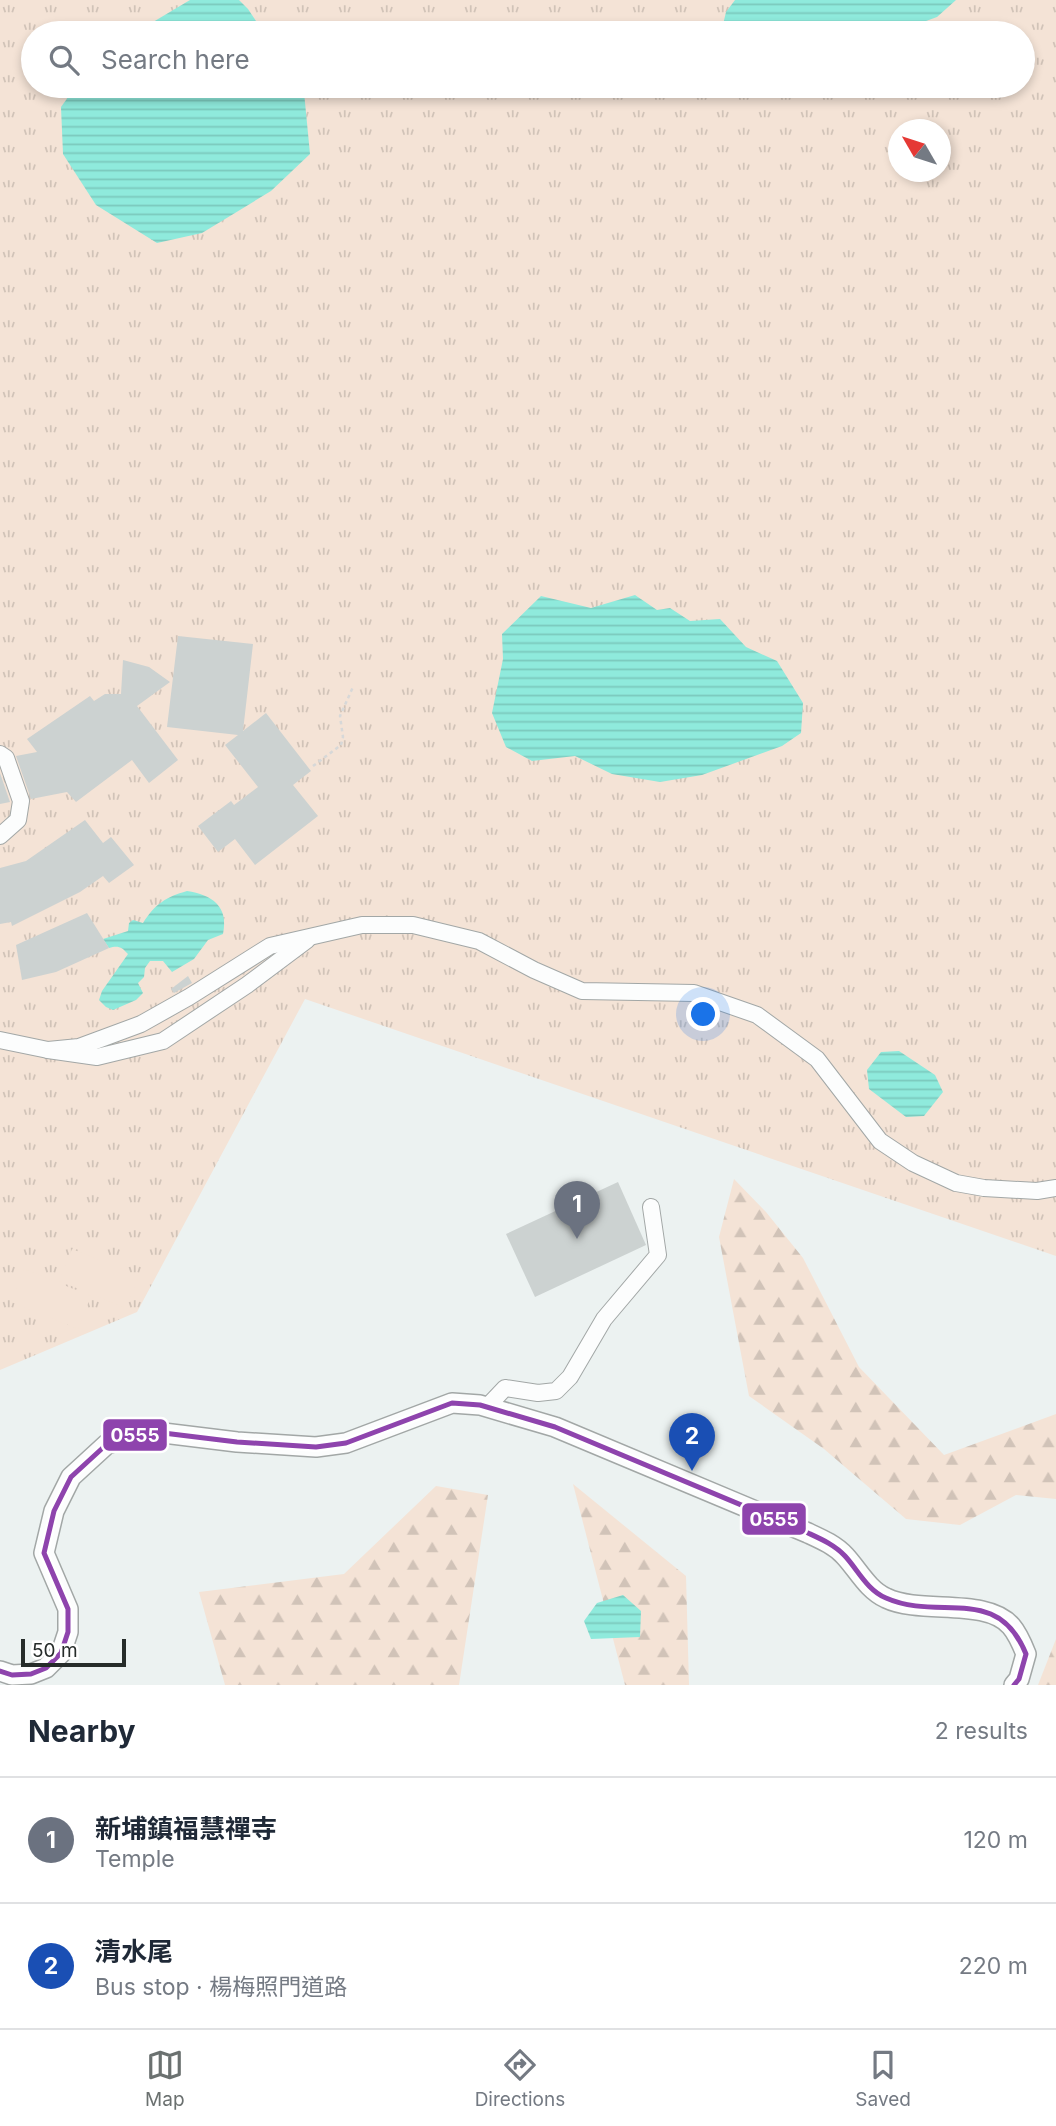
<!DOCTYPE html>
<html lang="en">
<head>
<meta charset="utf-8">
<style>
	body { margin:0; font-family:Inter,"Noto Sans TC",sans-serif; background:#f6f6f7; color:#1f2937 }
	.compass { position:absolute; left:888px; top:119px; width:63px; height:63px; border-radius:50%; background:#fff; box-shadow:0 4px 10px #0003; rotate:309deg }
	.scale { position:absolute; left:21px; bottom:18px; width:105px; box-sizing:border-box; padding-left:7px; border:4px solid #262c2a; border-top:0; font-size:19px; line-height:24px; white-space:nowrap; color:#262c2a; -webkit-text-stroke:5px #fff; paint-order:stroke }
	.you { position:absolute; left:704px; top:1015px; width:24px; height:24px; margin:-18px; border:5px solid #fff; border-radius:50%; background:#1a73e8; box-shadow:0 0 0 10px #1a73e833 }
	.badge { display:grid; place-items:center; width:46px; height:46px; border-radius:50%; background:#6b7170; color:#fff; font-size:23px; font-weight:700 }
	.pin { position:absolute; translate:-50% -58px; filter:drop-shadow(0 2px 4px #0008) }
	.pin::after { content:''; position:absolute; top:37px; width:24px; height:21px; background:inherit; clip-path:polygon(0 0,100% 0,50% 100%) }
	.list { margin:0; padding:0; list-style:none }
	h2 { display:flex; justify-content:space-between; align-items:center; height:91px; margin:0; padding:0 28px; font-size:30px }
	h2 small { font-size:23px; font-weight:400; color:#747a83 }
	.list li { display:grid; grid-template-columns:46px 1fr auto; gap:21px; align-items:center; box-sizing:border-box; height:126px; padding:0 28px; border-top:2px solid #e0e1e3 }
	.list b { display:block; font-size:26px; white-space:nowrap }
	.list p { margin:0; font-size:23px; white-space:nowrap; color:#747a83 }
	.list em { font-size:23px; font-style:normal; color:#747a83 }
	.icon { flex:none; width:38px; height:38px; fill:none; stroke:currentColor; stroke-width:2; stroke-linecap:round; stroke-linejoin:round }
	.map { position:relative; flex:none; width:1056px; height:1685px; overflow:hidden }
	.search { position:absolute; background:#fff; box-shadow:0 4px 10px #0003; left:21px; right:21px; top:21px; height:77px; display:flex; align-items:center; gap:18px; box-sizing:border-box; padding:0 24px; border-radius:38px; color:#747a83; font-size:26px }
	.sheet { height:343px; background:#fff }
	nav { display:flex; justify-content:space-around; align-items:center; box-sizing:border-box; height:98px; border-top:2px solid #e0e1e3; background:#fff; font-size:19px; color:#747a83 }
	nav a { display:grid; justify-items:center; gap:4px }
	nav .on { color:#6b7170 }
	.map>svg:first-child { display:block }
</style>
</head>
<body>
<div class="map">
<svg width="1056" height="1685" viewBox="0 0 1056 1685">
	<defs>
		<pattern id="grass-tufts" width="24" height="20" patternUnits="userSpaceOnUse" patternTransform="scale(1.75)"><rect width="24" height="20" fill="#f4e3d6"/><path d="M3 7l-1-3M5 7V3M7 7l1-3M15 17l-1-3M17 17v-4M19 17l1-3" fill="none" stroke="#d1c3b8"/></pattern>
		<pattern id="forest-firs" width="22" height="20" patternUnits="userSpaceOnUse" patternTransform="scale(1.75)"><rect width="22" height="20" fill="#f4e3d6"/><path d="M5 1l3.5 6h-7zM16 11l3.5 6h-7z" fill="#d1c3b8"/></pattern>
		<pattern id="water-rules" width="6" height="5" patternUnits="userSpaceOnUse" patternTransform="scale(1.75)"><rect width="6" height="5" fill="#8feadc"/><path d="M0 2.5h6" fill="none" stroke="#7bc9bd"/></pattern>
	</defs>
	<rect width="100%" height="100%" fill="#ecf2f1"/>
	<path fill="url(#grass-tufts)" fill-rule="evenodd" d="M0 0H1056V1256L305 999 137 1312 0 1370ZM33 33H1023V86H33ZM898 130H940V172H898Z"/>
	<g fill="url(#forest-firs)">
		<path d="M734 1179 766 1212 803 1258 859 1367 944 1455 1056 1414V1499L1016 1495 960 1525 906 1519 824 1449 749 1396 719 1237Z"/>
		<path d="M573 1484 686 1576 689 1685H625Z"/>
		<path d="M436 1486 488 1495 459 1685H225L199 1592 344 1574Z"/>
		<path d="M1056 1639V1685H1038Z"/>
	</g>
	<g fill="#f4e3d6">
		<path d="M72 1249 139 1276 126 1308 59 1281Z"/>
		<path d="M24 1269 91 1296 78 1329 11 1302Z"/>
	</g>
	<g fill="url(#water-rules)">
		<path d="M190 0H239L248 9 264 33H139L143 28Z"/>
		<path d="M735 0H956L937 17 907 28 903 33H721L726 12Z"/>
		<path d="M76 86H299L304 92 310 154 271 191 202 233 157 243 96 205 63 154 61 107Z"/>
		<path d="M736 86H816L787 88 775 97 757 98Z"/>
		<path d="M635 595 657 610 670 608 690 621 720 619 746 647 777 661 803 703 801 733 782 746 702 775 660 782 612 774 575 756 532 761 506 747 492 713 503 659 502 634 541 596 591 608Z"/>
		<path d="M187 891C212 895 229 906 223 934L208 940 194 959 172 972 163 961H150L145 968 144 977 138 983 143 993 136 1000 113 1010 106 1007 99 1000 102 991 128 954C122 947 118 945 109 948L103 939 128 931 129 923 133 920 143 923C155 904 166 897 187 891Z"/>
		<path d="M899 1051 935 1075 943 1092 924 1116 906 1117 869 1089 867 1070 881 1052Z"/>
		<path d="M623 1595 641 1611 640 1637 591 1639 584 1621 597 1603Z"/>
	</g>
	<g fill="#ccd2d1">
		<path d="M178 636 253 644 243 731 266 713 311 771 293 785 318 816 255 865 235 839 218 852 198 826 231 801 234 805 258 787 225 745 238 735 167 727Z"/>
		<path d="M123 660 149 667 170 682 137 706 178 760 149 783 132 760 76 802 67 792 31 799 16 756 37 752 27 739 90 696 94 701 105 694H121Z"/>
		<path d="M0 773 10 802 0 804Z"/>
		<path d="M85 820 103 843 111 837 134 865 109 883 103 876 80 892 12 926 11 922 0 924V868L26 861Z"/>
		<path d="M87 913 109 948 56 972 22 980 16 945Z"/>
		<path d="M188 976 192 983 174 993 171 989Z"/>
		<path d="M618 1182 646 1245 535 1297 506 1234Z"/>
	</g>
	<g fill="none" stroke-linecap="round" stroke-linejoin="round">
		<g stroke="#a2a7a6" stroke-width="18">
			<g id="minor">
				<path d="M0 754 6 758 21 801 18 820 0 836"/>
				<path d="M0 1040 48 1050 97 1057 163 1041 247 985 307 940"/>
				<path d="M48 1050 79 1047 141 1024 189 997 270 946 362 925H413L479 941 534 970 582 991 694 993 757 1015 817 1059 880 1141 913 1163 956 1183 984 1188 1037 1191 1056 1188"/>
				<path d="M487 1407 505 1388 538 1393 556 1391 570 1377 604 1319 658 1255 651 1207"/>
			</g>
		</g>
		<g stroke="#a2a7a6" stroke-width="22">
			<path id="tertiary" d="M0 1671 12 1675 31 1674 46 1668 61 1653 68 1632V1609L44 1553 54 1511 71 1477 107 1444 147 1431 237 1442 316 1447 346 1443 452 1403 480 1405 555 1427 808 1533C821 1539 835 1545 845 1556 858 1570 868 1590 886 1598 921 1615 986 1597 1011 1626 1018 1634 1022 1644 1026 1654L1019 1679 1014 1685"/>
		</g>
		<path stroke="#d7d8d8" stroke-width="2.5" stroke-dasharray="3.5 3.5" stroke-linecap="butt" d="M313 766 341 745 343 737 340 716 353 687"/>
		<use href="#minor" stroke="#fcfdfd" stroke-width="16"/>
		<use href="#tertiary" stroke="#fcfdfd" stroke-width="19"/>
		<g stroke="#fff" stroke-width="10">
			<path id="bus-1" d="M0 1671 12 1675 31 1674 46 1668 61 1653 68 1632V1609L44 1553 54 1511 71 1477 107 1444 147 1431 237 1442 316 1447 346 1443 452 1403 480 1405 555 1427 808 1533C821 1539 835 1545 845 1556 858 1570 867 1590 886 1598 940 1622 997 1583 1026 1654L1019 1679 1014 1685"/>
		</g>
		<use href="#bus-1" stroke="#8e44ad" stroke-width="5"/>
	</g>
	<g stroke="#fff" stroke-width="2.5">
		<rect x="102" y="1418" width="66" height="34" rx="7" fill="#8e44ad"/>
		<rect x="741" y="1502" width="66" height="34" rx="7" fill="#8e44ad"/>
	</g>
	<g font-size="19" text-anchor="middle" font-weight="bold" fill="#fff">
		<text x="135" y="1442">0555</text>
		<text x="774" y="1526">0555</text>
	</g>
</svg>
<svg class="compass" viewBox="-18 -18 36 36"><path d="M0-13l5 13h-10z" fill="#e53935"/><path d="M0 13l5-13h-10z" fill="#747a83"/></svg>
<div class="scale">50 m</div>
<div class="you"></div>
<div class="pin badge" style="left:577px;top:1239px;background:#6b7280">1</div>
<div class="pin badge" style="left:692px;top:1471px;background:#1a4fb4">2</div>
<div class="search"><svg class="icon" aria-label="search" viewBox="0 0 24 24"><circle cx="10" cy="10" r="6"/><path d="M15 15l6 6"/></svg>Search here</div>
</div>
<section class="sheet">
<h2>Nearby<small>2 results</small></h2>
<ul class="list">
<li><span class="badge" style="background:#6b7280">1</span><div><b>新埔鎮福慧禪寺</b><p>Temple</p></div><em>120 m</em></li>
<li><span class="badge" style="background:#1a4fb4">2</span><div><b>清水尾</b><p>Bus stop · 楊梅照門道路</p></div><em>220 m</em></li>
</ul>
</section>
<nav>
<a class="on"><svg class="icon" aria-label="map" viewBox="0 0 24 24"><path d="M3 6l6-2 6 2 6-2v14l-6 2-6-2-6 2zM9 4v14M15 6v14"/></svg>Map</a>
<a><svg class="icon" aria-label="directions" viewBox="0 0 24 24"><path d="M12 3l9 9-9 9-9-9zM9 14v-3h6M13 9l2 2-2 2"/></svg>Directions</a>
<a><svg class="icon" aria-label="saved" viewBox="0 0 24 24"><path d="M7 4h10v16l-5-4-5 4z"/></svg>Saved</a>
</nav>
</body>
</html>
